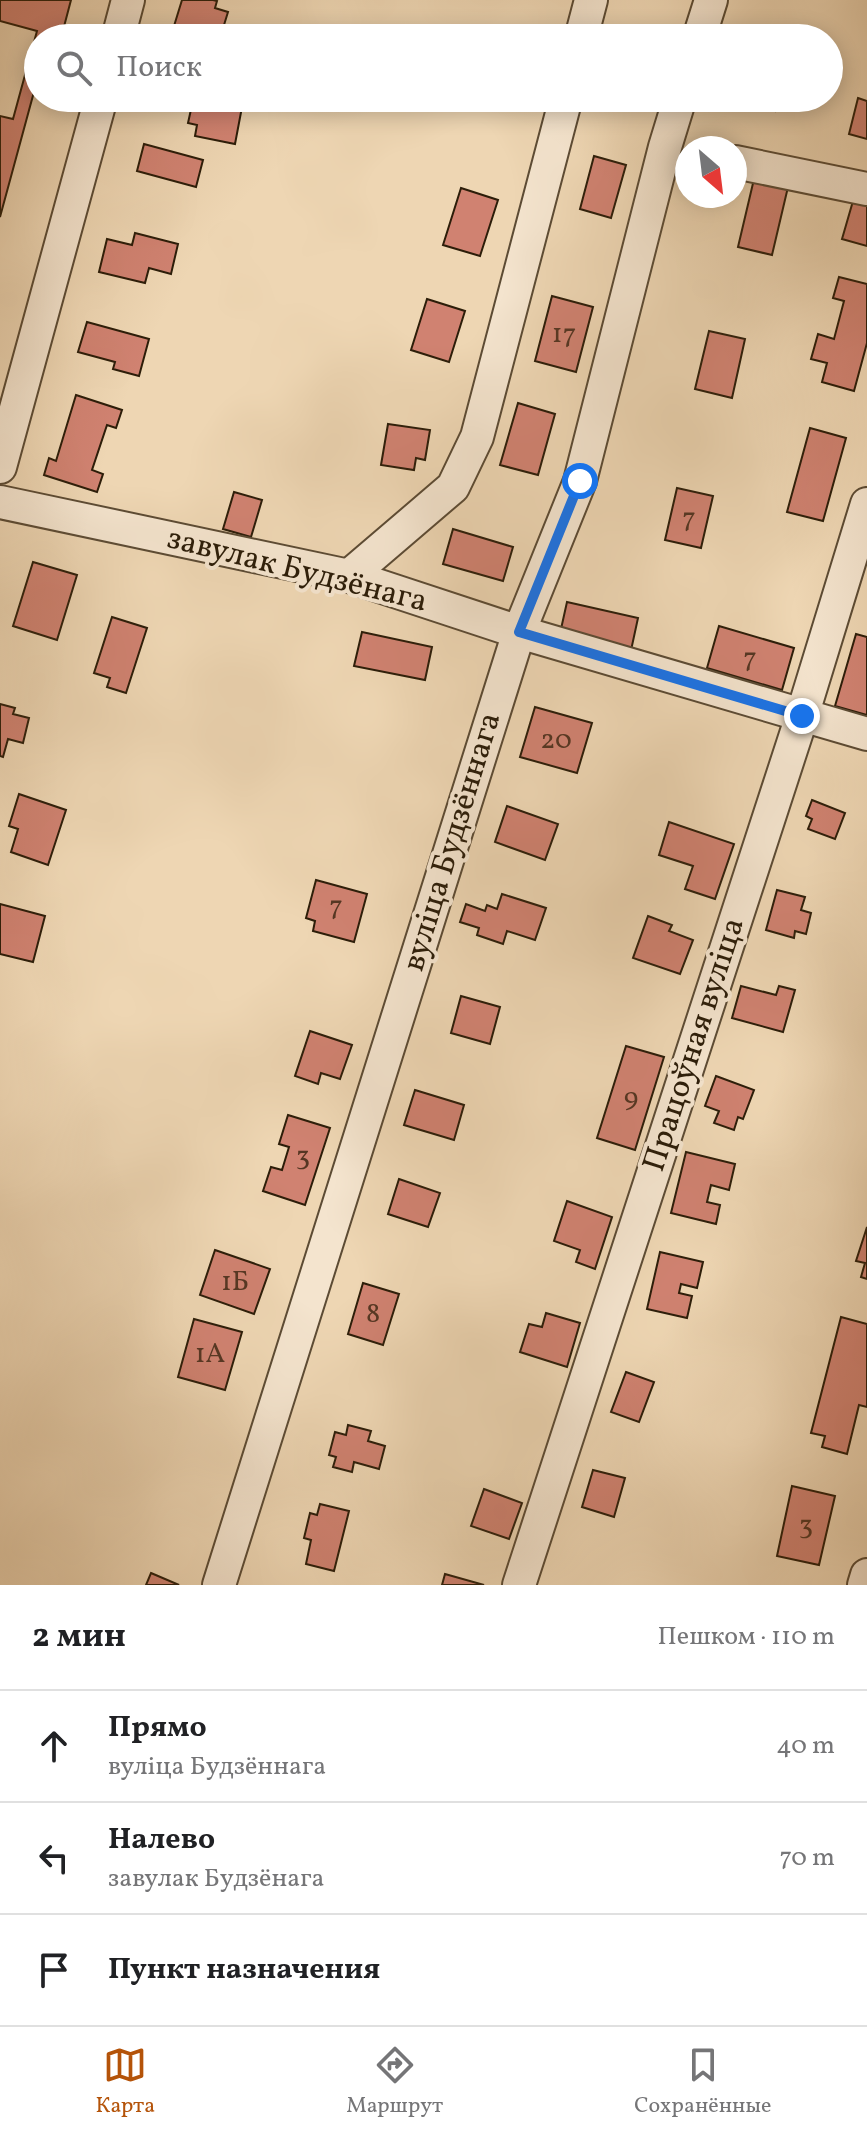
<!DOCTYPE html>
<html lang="ru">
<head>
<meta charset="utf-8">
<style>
	body { margin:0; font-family:Vollkorn,serif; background:#f6f6f6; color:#202124 }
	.compass { position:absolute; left:675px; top:136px; width:72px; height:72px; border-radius:50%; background:#fff; box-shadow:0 4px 20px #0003; rotate:152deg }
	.stop { position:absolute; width:24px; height:24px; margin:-18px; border:6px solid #1a73e8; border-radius:50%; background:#fff }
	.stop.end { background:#1a73e8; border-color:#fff; box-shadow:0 2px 8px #0008 }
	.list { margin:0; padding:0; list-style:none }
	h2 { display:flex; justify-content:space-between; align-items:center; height:104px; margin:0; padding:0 32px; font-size:34px }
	h2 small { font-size:26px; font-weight:400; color:#757577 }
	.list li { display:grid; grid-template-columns:52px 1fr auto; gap:24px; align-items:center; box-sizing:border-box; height:112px; padding:0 32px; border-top:2px solid #e0e0e0 }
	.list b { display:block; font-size:30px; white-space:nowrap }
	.list p { margin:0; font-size:26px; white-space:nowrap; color:#757577 }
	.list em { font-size:26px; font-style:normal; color:#757577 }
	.icon { flex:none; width:44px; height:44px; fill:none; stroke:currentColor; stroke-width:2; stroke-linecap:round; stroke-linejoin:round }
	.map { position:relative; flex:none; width:867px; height:1585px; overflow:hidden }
	.search { position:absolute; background:#fff; box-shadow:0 4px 20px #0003; left:24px; right:24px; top:24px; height:88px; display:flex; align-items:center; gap:20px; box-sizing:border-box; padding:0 28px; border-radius:44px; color:#757577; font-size:30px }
	.sheet { height:440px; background:#fff }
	nav { display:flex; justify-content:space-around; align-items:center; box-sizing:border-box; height:112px; border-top:2px solid #e0e0e0; background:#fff; font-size:22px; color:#757577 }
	nav a { display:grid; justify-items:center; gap:4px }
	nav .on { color:#b45309 }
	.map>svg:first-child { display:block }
</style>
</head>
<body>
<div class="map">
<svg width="867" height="1585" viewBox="0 0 867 1585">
	<rect width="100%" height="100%" fill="#eed6b3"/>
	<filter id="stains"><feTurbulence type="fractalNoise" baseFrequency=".0025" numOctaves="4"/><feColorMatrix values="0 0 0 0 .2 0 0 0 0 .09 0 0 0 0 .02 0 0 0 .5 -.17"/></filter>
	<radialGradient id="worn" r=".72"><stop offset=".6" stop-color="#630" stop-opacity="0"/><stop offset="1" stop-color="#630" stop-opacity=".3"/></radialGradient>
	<g fill="#d08271" stroke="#2c1d09" stroke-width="2">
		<path d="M0 0H71L61 38H38V77L0 217V116L13 119 37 31 0 21Z"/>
		<path d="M182 0H213L217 1 215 8 228 12 220 38H213L174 26Z"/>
		<path d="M726 98H779L775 111Z"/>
		<path d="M858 98 867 101V139L849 134Z"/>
		<path d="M202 99 242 107 235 144 195 136 197 125 188 123 192 105 201 107Z"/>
		<path d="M144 144 203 160 196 187 137 171Z"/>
		<path d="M594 156 626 165 611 218 580 209Z"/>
		<path d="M754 179 788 187 772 255 738 247Z"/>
		<path d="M461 188 498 200 480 256 443 245Z"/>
		<path d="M853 201 867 205V246L842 239Z"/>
		<path d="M135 233 178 244 171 274 149 268 145 283 99 272 107 239 132 245Z"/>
		<path d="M839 277 867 284V343L854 391 822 382 827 363 811 359 818 334 834 339 844 301 833 298Z"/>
		<path d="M552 296 593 307 576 372 535 361Z"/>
		<path d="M427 299 465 311 449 362 411 350Z"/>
		<path d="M87 322 149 339 139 376 113 369 115 362 78 352Z"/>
		<path d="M709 331 745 339 732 398 695 389Z"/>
		<path d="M76 395 122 410 116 428 107 425 92 470 103 474 97 492 44 475 49 458 56 461Z"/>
		<path d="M518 403 555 414 538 475 500 465Z"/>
		<path d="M388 424 430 430 425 460 416 458 414 470 381 465Z"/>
		<path d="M810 428 846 438 823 521 787 512Z"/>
		<path d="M677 488 713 496 701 548 665 540Z"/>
		<path d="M234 492 262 500 251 537 223 529Z"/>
		<path d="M453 529 513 547 503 581 443 564Z"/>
		<path d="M33 562 77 575 57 640 13 626Z"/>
		<path d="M567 602 638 618 630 655 559 638Z"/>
		<path d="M112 617 147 628 126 693 107 687 110 678 94 673Z"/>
		<path d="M719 626 794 648 782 690 707 668Z"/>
		<path d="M362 632 432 647 425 680 354 666Z"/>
		<path d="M856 634 867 637V715L835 706Z"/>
		<path d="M0 704 15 708 13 714 29 718 23 743 8 739 3 757 0 756Z"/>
		<path d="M535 707 592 723 577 773 520 757Z"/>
		<path d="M19 794 66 810 48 865 11 852 18 829 9 826Z"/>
		<path d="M812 800 845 813 835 839 808 829 812 819 806 816Z"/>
		<path d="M507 806 558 824 545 860 495 842Z"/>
		<path d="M669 822 734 844 715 899 685 889 693 866 659 855Z"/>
		<path d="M316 880 367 894 354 942 313 931 315 921 306 918Z"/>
		<path d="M777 890 805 897 801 910 811 913 806 934 795 931 794 938 766 930Z"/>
		<path d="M502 894 546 908 535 940 507 931 503 944 477 935 479 928 460 922 466 904 485 911 487 905 497 909Z"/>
		<path d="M0 904 45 916 33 962 0 954Z"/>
		<path d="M648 916 672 925 669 931 693 940 680 974 633 958Z"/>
		<path d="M741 986 776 995 779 986 795 990 783 1032 732 1018Z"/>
		<path d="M461 996 500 1007 490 1044 451 1033Z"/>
		<path d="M310 1031 352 1045 340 1079 321 1073 318 1084 295 1076Z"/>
		<path d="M626 1046 664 1057 635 1150 597 1138Z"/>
		<path d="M716 1076 754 1090 743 1119 738 1117 734 1130 714 1123 719 1111 705 1106Z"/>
		<path d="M415 1090 464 1105 454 1140 404 1125Z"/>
		<path d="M288 1115 330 1128 305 1205 263 1191 271 1167 282 1170 289 1147 279 1144Z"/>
		<path d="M686 1152 735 1164 729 1190 711 1185 707 1202 720 1205 716 1224 671 1213Z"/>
		<path d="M399 1179 440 1193 428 1227 388 1214Z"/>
		<path d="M567 1201 612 1217 595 1269 576 1262 580 1250 554 1241Z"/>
		<path d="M867 1227V1279L861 1277 865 1263 856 1261Z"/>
		<path d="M215 1250 270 1269 254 1314 200 1295Z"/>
		<path d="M660 1252 703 1262 697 1288 681 1284 679 1293 692 1296 687 1318 647 1309Z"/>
		<path d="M363 1283 399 1294 383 1345 348 1334Z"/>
		<path d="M546 1313 580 1323 567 1367 520 1352 529 1324 542 1327Z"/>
		<path d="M841 1317 867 1324V1407L859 1405 847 1454 822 1447 825 1436 811 1433Z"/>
		<path d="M194 1319 242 1332 225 1390 178 1377Z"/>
		<path d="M626 1372 654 1382 639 1422 611 1412Z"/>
		<path d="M348 1425 371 1431 368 1441 385 1446 379 1469 354 1462 352 1472 333 1467 336 1457 329 1455 335 1432 346 1435Z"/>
		<path d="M593 1470 625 1478 614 1517 582 1507Z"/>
		<path d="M792 1486 835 1496 819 1565 777 1556Z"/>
		<path d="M484 1489 522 1503 509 1539 471 1526Z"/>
		<path d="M320 1504 349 1511 334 1571 306 1564 311 1540 304 1538 310 1513 317 1515Z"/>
		<path d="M151 1573 179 1585H146Z"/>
		<path d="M445 1574 484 1585H442Z"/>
	</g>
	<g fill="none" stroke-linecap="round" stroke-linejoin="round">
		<g stroke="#5c4b34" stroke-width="36">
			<g id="minor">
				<path d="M118 38 128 0"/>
				<path d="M581 38 591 0"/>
				<path d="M699 38 711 0"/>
				<path d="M735 162 867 189"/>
				<path d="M0 467 101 98"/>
				<path d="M0 502 349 576 519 632 867 734"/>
				<path d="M349 576 453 487 477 437 566 98"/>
				<path d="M219 1585 519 632 580 481 665 147 680 98"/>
				<path d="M519 1585 802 716 867 504"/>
				<path d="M864 1585 867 1575"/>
			</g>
		</g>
		<use href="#minor" stroke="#f4e4ce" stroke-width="32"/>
	</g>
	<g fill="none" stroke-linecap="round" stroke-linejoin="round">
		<path stroke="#1a73e8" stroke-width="10" d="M580 481 519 632 802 716"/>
	</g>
	<g text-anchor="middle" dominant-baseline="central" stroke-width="8" stroke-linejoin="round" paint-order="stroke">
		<g font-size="28" fill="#553623">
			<text x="564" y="334">17</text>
			<text x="689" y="518">7</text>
			<text x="750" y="658">7</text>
			<text x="556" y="740">20</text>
			<text x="336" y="906">7</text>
			<text x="631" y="1098">9</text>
			<text x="303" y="1157">3</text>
			<text x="235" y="1282">1Б</text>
			<text x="373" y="1314">8</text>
			<text x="210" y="1354">1А</text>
			<text x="806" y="1526">3</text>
		</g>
		<g font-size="32" fill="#2c1d09" stroke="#f4e4ce">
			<text transform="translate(297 571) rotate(14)">завулак Будзёнага</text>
			<text transform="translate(453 842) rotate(-73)">вуліца Будзённага</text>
			<text transform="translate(695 1045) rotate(-72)">Працоўная вуліца</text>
		</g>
	</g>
	<rect width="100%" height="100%" filter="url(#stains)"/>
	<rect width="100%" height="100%" fill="url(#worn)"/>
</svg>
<svg class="compass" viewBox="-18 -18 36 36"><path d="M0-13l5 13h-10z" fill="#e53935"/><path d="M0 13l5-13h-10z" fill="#757577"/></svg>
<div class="stop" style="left:580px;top:481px"></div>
<div class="stop end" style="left:802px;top:716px"></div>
<div class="search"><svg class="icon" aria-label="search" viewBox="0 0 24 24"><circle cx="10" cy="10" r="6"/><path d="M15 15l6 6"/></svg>Поиск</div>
</div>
<section class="sheet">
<h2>2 мин<small>Пешком · 110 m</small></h2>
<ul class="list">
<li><svg class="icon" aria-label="ahead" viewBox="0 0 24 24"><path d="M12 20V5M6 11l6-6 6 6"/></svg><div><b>Прямо</b><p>вуліца Будзённага</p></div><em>40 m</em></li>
<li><svg class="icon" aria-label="left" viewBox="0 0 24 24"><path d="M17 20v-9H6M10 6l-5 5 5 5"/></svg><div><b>Налево</b><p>завулак Будзёнага</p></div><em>70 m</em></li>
<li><svg class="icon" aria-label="arrive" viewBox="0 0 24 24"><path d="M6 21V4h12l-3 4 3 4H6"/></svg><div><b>Пункт назначения</b></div></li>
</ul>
</section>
<nav>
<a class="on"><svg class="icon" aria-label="map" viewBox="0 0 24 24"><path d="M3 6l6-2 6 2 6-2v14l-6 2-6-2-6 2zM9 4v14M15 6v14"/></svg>Карта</a>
<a><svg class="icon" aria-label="directions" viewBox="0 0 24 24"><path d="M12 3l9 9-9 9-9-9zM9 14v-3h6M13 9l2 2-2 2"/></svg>Маршрут</a>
<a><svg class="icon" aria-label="saved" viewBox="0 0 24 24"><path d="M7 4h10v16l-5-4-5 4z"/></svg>Сохранённые</a>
</nav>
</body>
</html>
